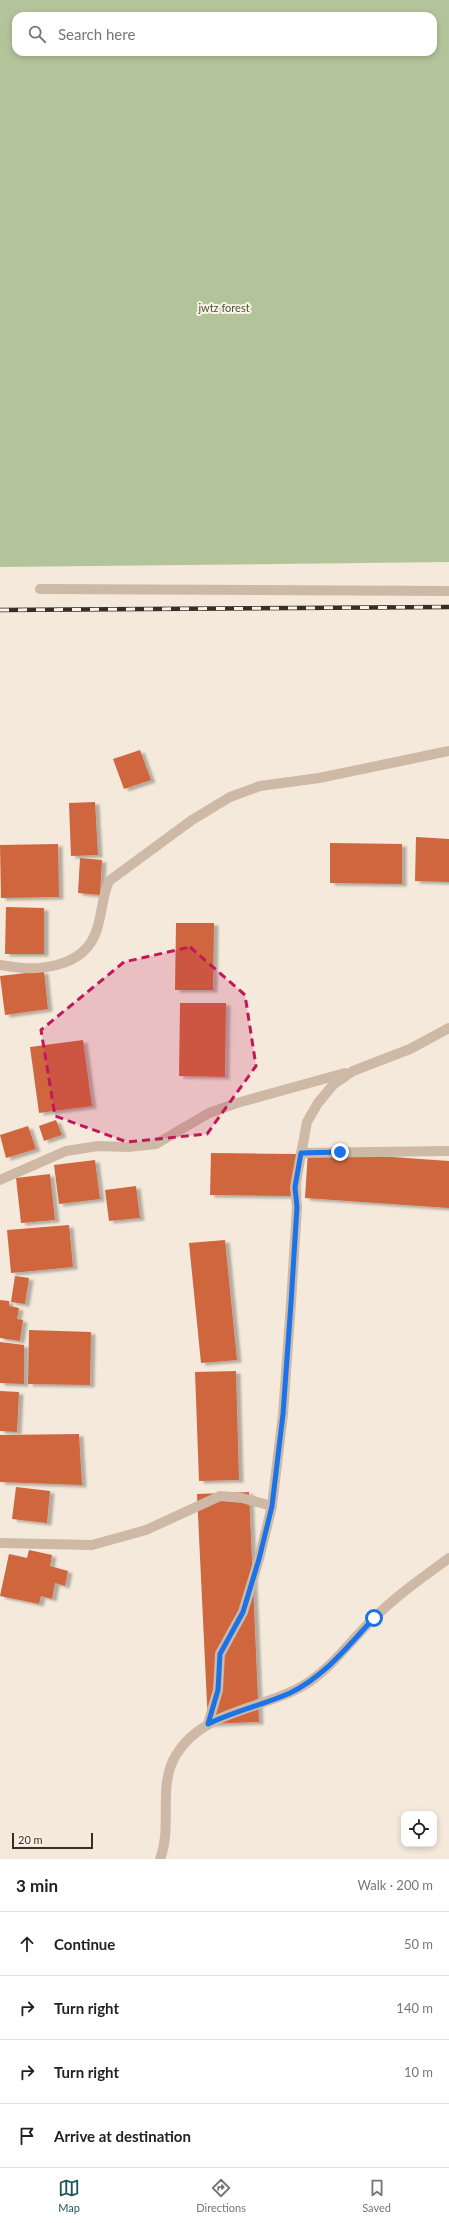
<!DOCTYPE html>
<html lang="en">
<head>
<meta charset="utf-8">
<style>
	body { margin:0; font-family:Lato,sans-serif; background:#f6f6f6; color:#222 }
	.controls { position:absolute; right:12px; bottom:12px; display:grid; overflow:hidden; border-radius:8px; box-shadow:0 2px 6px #0003 }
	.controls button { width:36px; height:36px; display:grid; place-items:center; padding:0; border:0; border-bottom:1px solid #e0e0e0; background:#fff; color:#222; font:20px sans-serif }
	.scale { position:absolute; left:12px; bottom:10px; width:81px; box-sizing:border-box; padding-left:4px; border:2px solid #382d27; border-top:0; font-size:11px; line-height:14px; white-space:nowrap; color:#382d27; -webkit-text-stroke:3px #fbf3e8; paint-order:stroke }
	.stop { position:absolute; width:12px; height:12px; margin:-9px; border:3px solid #1a73e8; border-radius:50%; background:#fff }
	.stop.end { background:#1a73e8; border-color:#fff; box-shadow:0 1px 4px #0008 }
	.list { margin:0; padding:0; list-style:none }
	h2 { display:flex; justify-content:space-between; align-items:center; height:52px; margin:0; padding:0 16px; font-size:17px }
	h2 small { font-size:13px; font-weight:400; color:#767676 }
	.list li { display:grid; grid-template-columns:26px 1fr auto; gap:12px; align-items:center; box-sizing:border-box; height:64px; padding:0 16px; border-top:1px solid #e0e0e0 }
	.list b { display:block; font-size:15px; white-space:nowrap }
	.list em { font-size:13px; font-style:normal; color:#767676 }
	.icon { flex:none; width:22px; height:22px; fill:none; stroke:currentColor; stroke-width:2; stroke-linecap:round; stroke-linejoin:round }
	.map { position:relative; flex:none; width:449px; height:1859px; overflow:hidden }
	.search { position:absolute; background:#fff; box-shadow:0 2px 6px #0003; left:12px; right:12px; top:12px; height:44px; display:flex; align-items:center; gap:10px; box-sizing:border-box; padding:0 14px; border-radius:12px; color:#767676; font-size:15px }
	.sheet { height:308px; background:#fff }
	nav { display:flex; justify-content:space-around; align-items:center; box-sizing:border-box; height:56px; border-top:1px solid #e0e0e0; background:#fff; font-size:11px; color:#767676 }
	nav a { display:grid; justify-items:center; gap:2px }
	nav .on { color:#1a565d }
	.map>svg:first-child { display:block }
</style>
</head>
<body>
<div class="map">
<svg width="449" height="1859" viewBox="0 0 449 1859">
	<defs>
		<filter id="shadow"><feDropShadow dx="4.5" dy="2.5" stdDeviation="1" flood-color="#0004"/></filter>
	</defs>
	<rect width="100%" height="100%" fill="#f4e9db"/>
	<path fill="#b4c49a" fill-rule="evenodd" d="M0 0H449V562L0 567ZM16 16H433V52H16Z"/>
	<g fill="#cf663e" filter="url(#shadow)">
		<path d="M140 750 151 780 124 789 113 759Z"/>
		<path d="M95 802 98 855 71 856 69 803Z"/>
		<path d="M416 837 449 839V882L415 881Z"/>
		<path d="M330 843 402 844V884L330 883Z"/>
		<path d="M58 844 59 897 1 898 0 845Z"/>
		<path d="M80 858 102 860 100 895 78 893Z"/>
		<path d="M6 907 44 908V954H5Z"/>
		<path d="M176 923H214L213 990H175Z"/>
		<path d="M44 971 48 1009 5 1015 0 976Z"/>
		<path d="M180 1003H226L225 1077 179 1076Z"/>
		<path d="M83 1040 92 1106 39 1113 30 1047Z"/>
		<path d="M56 1120 62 1135 44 1141 39 1126Z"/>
		<path d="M28 1126 36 1149 6 1158 0 1135Z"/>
		<path d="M308 1151 449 1161V1208L305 1198Z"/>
		<path d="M211 1153 296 1154V1196L210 1195Z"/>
		<path d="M95 1160 100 1199 59 1204 54 1165Z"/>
		<path d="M50 1174 55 1220 21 1223 16 1178Z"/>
		<path d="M136 1186 140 1218 109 1221 105 1190Z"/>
		<path d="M69 1225 73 1267 11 1273 7 1230Z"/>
		<path d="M225 1240 237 1360 201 1363 189 1243Z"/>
		<path d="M15 1276 29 1278 25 1304 11 1302Z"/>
		<path d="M0 1300 9 1301V1306L19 1308 17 1319 23 1320 20 1341 0 1338Z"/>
		<path d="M29 1330 91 1332 90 1385 28 1384Z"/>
		<path d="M0 1342 24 1345V1384L0 1383Z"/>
		<path d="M236 1371 239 1480 199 1481 195 1372Z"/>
		<path d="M0 1391 19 1392 17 1432 0 1431Z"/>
		<path d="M79 1434 82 1485 0 1482V1435Z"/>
		<path d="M16 1487 50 1491 47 1523 12 1519Z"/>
		<path d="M249 1492 259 1722 208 1724 197 1494Z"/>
		<path d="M29 1550 52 1555 50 1566 68 1571 65 1586 55 1583 52 1599 41 1596 39 1604 0 1596 9 1554 27 1558Z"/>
	</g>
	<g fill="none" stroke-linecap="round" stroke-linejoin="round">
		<g stroke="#cdb9a6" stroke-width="10">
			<path d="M40 589 449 591"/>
			<path d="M0 965C34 972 85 970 97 929 102 914 102 897 109 881L192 820 230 797 260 786 319 778 449 751"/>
			<path d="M301 1153 449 1151"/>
			<path d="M0 1180 66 1151 98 1146 128 1147 156 1144 209 1113 237 1103 345 1073"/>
			<path d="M0 1543 92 1545 146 1530 220 1496 242 1498 272 1506"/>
			<path d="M208 1724 218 1690 220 1654 243 1612 259 1559 272 1506 283 1414 291 1303 297 1207 295 1187 307 1122 318 1103 333 1085 353 1071 410 1049 449 1028"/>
			<path d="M160 1859C173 1826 157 1786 176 1755 204 1708 267 1710 309 1682 334 1665 351 1640 373 1619 396 1596 423 1577 449 1558"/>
		</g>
		<g stroke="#382d27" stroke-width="4.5">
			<path id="rail" d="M0 610 449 607"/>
		</g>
		<use href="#rail" stroke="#fbf3e8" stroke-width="3" stroke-dasharray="9" stroke-linecap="butt"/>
	</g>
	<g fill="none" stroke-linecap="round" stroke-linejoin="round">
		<path stroke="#1a73e8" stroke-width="5" d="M340 1152 301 1153 295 1187 297 1207 291 1303 283 1414 272 1506 259 1559 243 1612 220 1654 218 1690 208 1724C234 1711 263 1705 290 1693 325 1676 348 1646 374 1618"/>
	</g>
	<path fill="#c2185b" fill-opacity="0.2" stroke="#c2185b" stroke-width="3" stroke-dasharray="8 5" stroke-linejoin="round" d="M190 947 245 995 256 1066 207 1134 127 1142 55 1116 41 1030 124 962Z"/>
	<g text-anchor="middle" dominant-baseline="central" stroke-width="4" stroke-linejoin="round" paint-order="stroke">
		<g font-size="11" fill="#465829" stroke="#fbf3e8">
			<text x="224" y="307">jwtz forest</text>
		</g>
	</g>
</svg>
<div class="controls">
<button><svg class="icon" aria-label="locate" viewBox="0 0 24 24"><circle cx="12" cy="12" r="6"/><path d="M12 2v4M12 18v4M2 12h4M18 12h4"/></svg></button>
</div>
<div class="scale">20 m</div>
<div class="stop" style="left:374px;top:1618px"></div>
<div class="stop end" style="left:340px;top:1152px"></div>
<div class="search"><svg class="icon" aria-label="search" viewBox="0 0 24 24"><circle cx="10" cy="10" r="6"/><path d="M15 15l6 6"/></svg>Search here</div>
</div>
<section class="sheet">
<h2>3 min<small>Walk · 200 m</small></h2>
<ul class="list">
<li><svg class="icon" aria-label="ahead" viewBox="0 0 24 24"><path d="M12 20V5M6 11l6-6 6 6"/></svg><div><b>Continue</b></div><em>50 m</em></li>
<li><svg class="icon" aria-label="right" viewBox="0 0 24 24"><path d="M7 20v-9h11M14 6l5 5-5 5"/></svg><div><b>Turn right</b></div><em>140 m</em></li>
<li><svg class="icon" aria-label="right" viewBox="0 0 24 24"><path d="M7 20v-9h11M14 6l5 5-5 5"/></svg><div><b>Turn right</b></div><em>10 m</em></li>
<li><svg class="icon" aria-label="arrive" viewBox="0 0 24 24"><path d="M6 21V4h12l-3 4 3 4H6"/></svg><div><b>Arrive at destination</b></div></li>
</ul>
</section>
<nav>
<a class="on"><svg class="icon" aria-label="map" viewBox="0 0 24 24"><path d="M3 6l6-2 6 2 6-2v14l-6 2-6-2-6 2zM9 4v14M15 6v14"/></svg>Map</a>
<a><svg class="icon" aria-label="directions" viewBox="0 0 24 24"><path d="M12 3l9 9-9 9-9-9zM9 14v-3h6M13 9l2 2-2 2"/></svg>Directions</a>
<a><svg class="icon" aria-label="saved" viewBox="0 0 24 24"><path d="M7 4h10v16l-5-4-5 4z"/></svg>Saved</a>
</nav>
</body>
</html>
